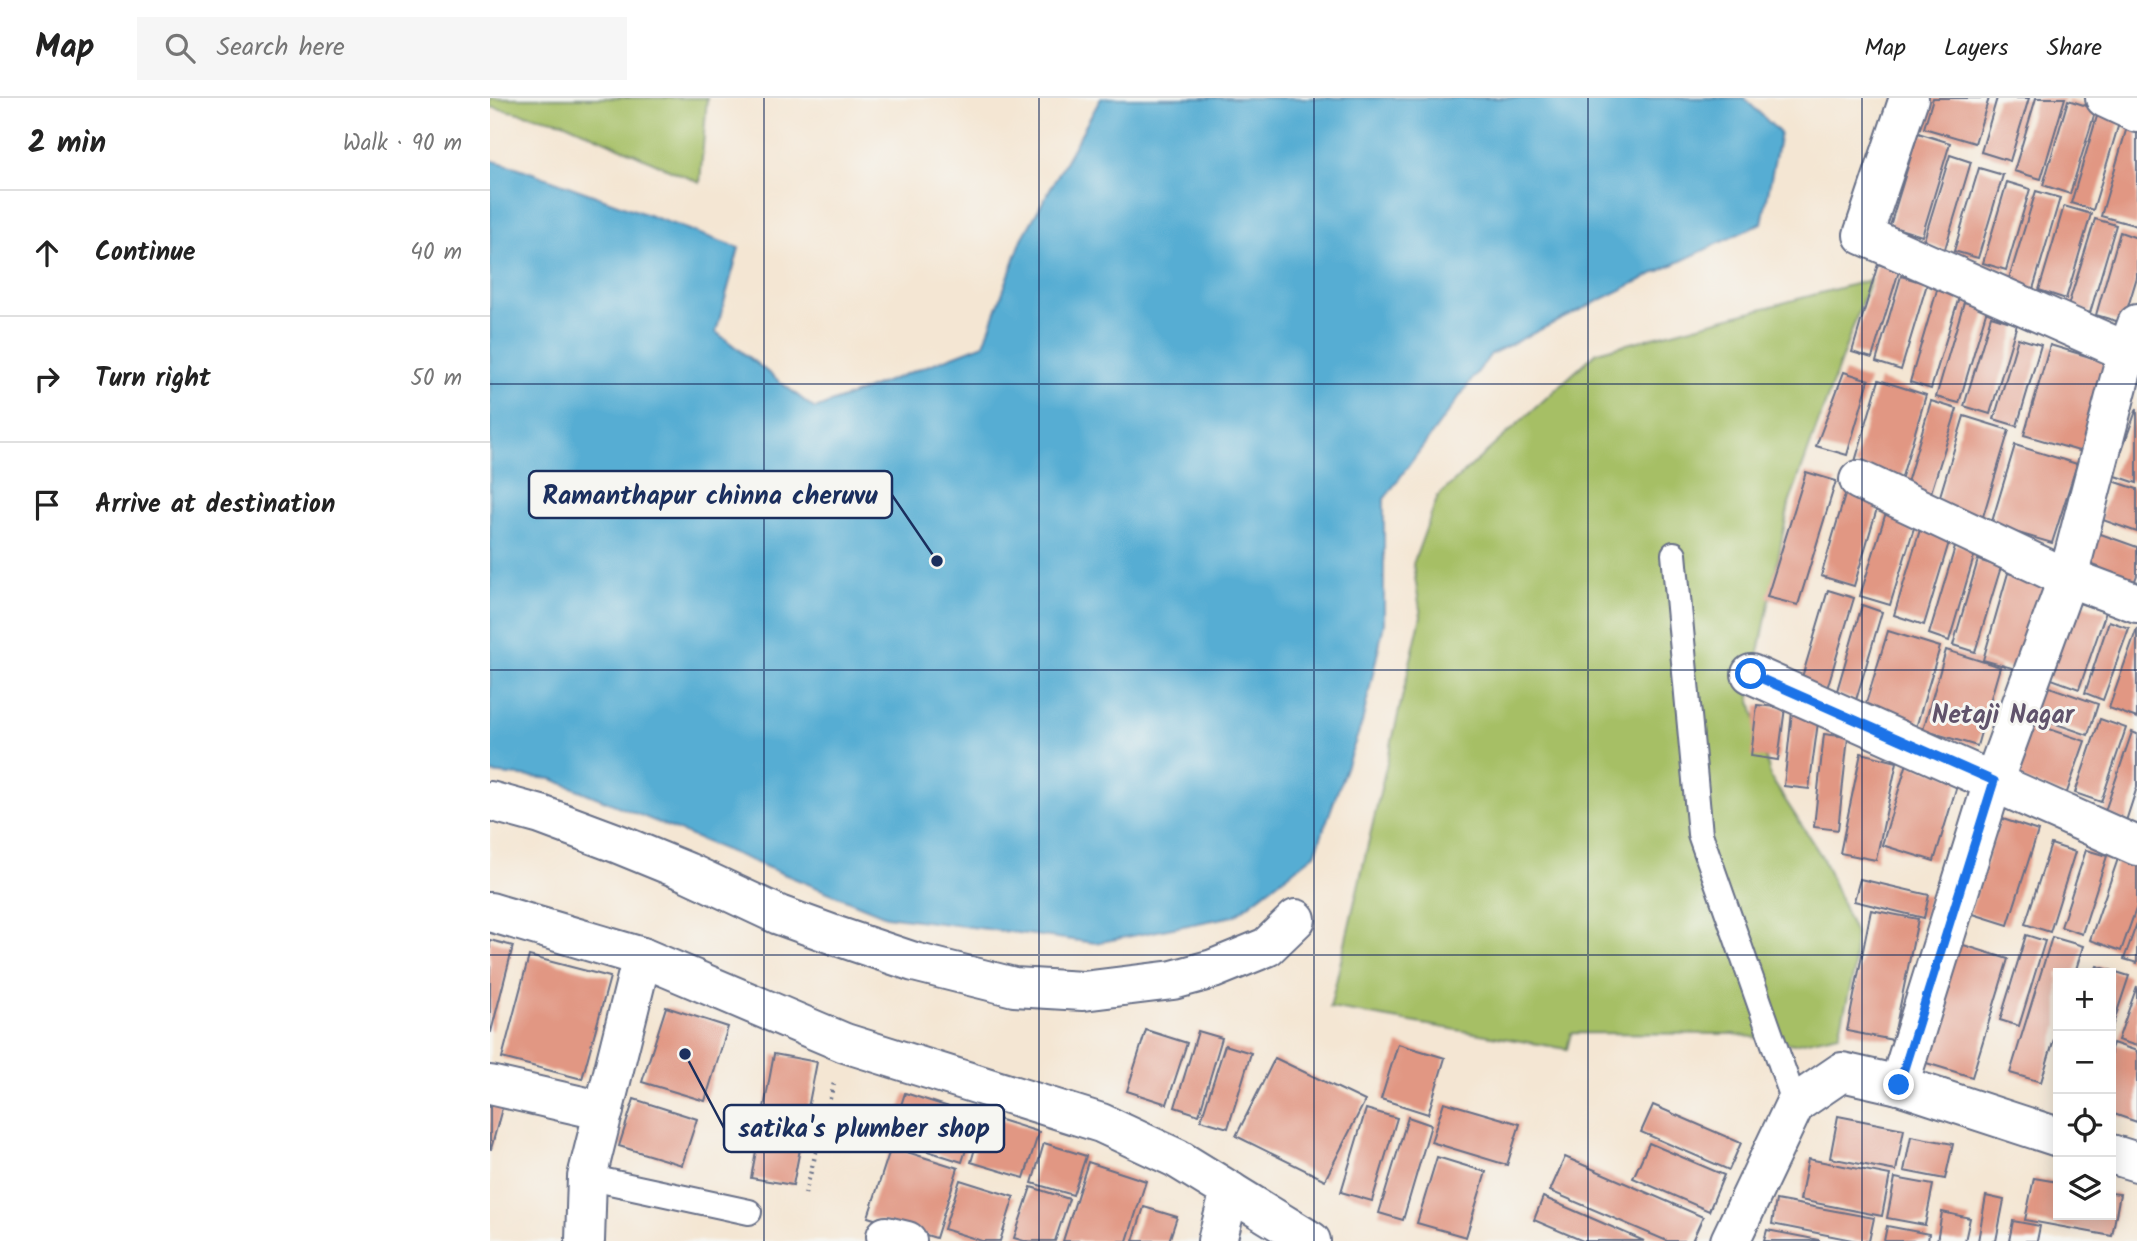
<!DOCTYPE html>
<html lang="en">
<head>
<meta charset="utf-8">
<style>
	body { margin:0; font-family:Kalam,sans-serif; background:#f6f6f6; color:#222 }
	.controls { position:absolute; right:21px; bottom:21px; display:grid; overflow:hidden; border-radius:0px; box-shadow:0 4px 18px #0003 }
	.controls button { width:63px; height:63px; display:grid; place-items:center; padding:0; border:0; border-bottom:2px solid #e0e0e0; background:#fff; color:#222; font:35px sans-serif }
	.stop { position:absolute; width:21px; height:21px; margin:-16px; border:5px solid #1a73e8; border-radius:50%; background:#fff }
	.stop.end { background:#1a73e8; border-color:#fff; box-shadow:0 2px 7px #0008 }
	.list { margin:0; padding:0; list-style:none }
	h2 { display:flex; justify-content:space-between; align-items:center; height:91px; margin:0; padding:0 28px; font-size:30px }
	h2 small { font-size:23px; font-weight:400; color:#767676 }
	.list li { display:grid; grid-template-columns:46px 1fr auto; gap:21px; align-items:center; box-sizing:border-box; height:126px; padding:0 28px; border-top:2px solid #e0e0e0 }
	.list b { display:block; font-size:26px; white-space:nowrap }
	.list em { font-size:23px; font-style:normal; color:#767676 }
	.icon { flex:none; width:38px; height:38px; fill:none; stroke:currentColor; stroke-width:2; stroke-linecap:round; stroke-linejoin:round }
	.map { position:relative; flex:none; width:1647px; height:1143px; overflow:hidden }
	header { display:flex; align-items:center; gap:42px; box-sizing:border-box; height:98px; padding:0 35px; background:#fff; border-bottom:2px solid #e0e0e0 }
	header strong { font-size:33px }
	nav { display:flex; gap:38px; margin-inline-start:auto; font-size:24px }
	.search { width:490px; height:63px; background:#f6f6f6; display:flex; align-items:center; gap:18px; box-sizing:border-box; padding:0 24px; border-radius:0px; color:#767676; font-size:26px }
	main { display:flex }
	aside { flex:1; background:#fff }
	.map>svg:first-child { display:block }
</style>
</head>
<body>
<header>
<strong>Map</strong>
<div class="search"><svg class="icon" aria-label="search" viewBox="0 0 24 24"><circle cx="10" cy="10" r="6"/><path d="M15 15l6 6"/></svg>Search here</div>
<nav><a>Map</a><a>Layers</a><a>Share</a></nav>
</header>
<main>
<aside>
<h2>2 min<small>Walk · 90 m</small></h2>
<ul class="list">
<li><svg class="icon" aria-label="ahead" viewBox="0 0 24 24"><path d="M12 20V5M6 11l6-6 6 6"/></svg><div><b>Continue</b></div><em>40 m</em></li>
<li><svg class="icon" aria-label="right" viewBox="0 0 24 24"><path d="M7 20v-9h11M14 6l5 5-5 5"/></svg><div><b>Turn right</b></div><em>50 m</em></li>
<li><svg class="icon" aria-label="arrive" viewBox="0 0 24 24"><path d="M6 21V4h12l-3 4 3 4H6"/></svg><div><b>Arrive at destination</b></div></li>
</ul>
</aside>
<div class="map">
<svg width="1647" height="1143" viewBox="0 0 1647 1143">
	<rect width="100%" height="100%" fill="#f6f6f2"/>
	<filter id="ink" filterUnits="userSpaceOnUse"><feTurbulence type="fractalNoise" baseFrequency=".0143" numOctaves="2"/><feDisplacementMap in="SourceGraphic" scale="14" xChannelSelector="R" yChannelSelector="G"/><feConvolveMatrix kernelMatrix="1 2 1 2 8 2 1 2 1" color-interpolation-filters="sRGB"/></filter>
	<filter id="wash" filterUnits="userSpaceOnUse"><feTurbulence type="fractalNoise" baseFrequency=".00686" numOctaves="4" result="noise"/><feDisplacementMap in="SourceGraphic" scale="28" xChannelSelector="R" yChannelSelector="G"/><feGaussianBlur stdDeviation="1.57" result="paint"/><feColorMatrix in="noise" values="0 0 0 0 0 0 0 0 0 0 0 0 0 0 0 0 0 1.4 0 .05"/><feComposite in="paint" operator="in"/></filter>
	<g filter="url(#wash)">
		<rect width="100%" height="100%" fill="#f4e6d3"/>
		<g fill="#a6bf65" stroke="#607762" stroke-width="2">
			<path d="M0 0H217L210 85 73 24 0 9Z"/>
			<path d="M1380 182 1299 406 1260 599 1281 680 1332 759 1365 836 1364 874 1349 936 1304 946 1244 936 1081 935 1077 951 840 910 931 518 923 466 948 398 1107 254Z"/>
		</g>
		<path fill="#56add3" stroke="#386e98" stroke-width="2" d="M611 0H1254L1290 35 1272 125 1159 178 1001 256 894 401V526L872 625 825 756 744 818 606 845 396 818 62 681 0 675V62L29 70 249 150 226 234 325 311 494 246 532 141Z"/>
		<g id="blocks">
			<g fill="#e19783">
				<path d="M1443 0H1499L1485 45 1434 30Z"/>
				<path d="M1507 0H1539L1520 63 1491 54Z"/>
				<path d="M1546 0H1575L1551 81 1524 73Z"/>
				<path d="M1578 2 1606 11 1580 96 1553 87Z"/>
				<path d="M1608 15 1630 22 1603 112 1581 105Z"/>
				<path d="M1637 29 1647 32V128L1611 118Z"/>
				<path d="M1428 35 1460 45 1432 138 1400 128Z"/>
				<path d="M1460 57 1481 64 1455 151 1433 145Z"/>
				<path d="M1489 70 1513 77 1488 160 1464 153Z"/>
				<path d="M1517 84 1540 91 1516 172 1493 165Z"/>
				<path d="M1546 93 1570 100 1543 191 1518 184Z"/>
				<path d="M1574 108 1601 116 1576 201 1549 192Z"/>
				<path d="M1605 121 1626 127 1600 215 1578 208Z"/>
				<path d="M1630 134 1647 140V179L1633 225 1606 217Z"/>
				<path d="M1388 166 1409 173 1382 260 1362 254Z"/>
				<path d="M1411 178 1437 186 1411 272 1386 264Z"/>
				<path d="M1447 192 1469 199 1441 291 1420 284Z"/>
				<path d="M1474 204 1497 211 1469 305 1446 299Z"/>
				<path d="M1501 218 1527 226 1500 316 1474 308Z"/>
				<path d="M1528 240 1551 247 1527 328 1504 321Z"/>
				<path d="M1560 247 1623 266 1596 355 1534 337Z"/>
				<path d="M1354 274 1379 282 1357 357 1326 348Z"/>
				<path d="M1389 282 1436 297 1411 382 1364 367Z"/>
				<path d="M1441 303 1467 311 1439 401 1414 395Z"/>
				<path d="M1647 310V385L1623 377Z"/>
				<path d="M1474 318 1519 332 1492 422 1447 408Z"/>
				<path d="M1525 347 1587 366 1562 445 1501 427Z"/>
				<path d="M1316 374 1346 383 1308 507 1277 499Z"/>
				<path d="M1623 383 1647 391V434L1610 421Z"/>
				<path d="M1358 387 1391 397 1364 488 1331 478Z"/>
				<path d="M1398 408 1428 417 1400 507 1370 498Z"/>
				<path d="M1433 422 1463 431 1434 527 1404 517Z"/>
				<path d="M1605 434 1647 449V477L1643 488 1592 471Z"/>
				<path d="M1466 446 1486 452 1459 543 1439 536Z"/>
				<path d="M1488 462 1511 469 1485 554 1463 547Z"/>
				<path d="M1518 475 1556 485 1529 572 1493 562Z"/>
				<path d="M1338 492 1364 500 1336 594 1310 586Z"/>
				<path d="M1583 503 1616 514 1589 591 1556 579Z"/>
				<path d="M1372 507 1392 514 1366 602 1346 596Z"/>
				<path d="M1619 523 1639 530 1613 602 1595 595Z"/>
				<path d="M1647 530V620L1619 610Z"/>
				<path d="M1398 533 1450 549 1425 633 1372 618Z"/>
				<path d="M1456 552 1510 569 1487 648 1433 632Z"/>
				<path d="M1551 586 1608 606 1598 637 1540 617Z"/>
				<path d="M1267 607 1295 610 1288 662 1261 658Z"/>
				<path d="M1302 614 1329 617 1319 691 1294 688Z"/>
				<path d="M1610 621 1636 630 1611 704 1585 695Z"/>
				<path d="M1539 624 1595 643 1576 697 1521 678Z"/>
				<path d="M1642 634 1647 636V689L1636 723 1614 716Z"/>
				<path d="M1334 636 1358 639 1348 732 1324 729Z"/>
				<path d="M1371 655 1407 664 1386 762 1350 755Z"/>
				<path d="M1417 665 1469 681 1444 763 1392 747Z"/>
				<path d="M1510 720 1548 733 1518 827 1480 815Z"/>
				<path d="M1561 746 1585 754 1560 834 1535 826Z"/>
				<path d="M1596 752 1617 758 1592 836 1571 829Z"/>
				<path d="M1631 752 1647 758V808L1631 853 1600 842Z"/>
				<path d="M1370 781 1439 797 1434 820 1364 803Z"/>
				<path d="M1381 812 1428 821 1403 942 1357 933Z"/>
				<path d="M1647 825V865L1634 861Z"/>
				<path d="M1536 837 1555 843 1529 928 1510 922Z"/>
				<path d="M1562 839 1593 848 1585 875H1568V928L1551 984 1520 975Z"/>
				<path d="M0 842 23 848 1 934H0Z"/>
				<path d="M1467 845 1518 861 1482 979 1430 963Z"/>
				<path d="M39 858 120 879 92 981 12 960Z"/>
				<path d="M1607 868 1639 878 1621 932V875H1604Z"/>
				<path d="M1647 888V948L1628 942Z"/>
				<path d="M176 909 238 929 215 1003 152 984Z"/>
				<path d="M656 932 697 945 677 1006 637 993Z"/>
				<path d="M708 933 732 940 709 1017 685 1009Z"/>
				<path d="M1623 945 1647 953V1024L1621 1015V951Z"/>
				<path d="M908 946 955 960 938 1016 891 1001Z"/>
				<path d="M735 947 761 955 738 1030 711 1022Z"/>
				<path d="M284 956 327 964 303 1087 261 1080Z"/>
				<path d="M785 960 875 1003 835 1082 746 1038Z"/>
				<path d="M0 995 15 999 1 1051H0Z"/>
				<path d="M415 995 487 1018 472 1064 400 1041Z"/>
				<path d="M144 1001 207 1021 192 1067 129 1048Z"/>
				<path d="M954 1004 1030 1026 1017 1067 941 1044Z"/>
				<path d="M1163 1007 1251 1045 1239 1072 1151 1034Z"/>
				<path d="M876 1011 907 1020 882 1103 851 1094Z"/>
				<path d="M495 1017 549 1034 534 1080 481 1064Z"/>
				<path d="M1348 1018 1414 1031 1406 1073 1340 1060Z"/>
				<path d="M918 1019 941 1027 913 1122 889 1115Z"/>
				<path d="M1421 1038 1463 1046 1455 1081 1414 1073Z"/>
				<path d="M554 1045 596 1058 583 1097 542 1085Z"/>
				<path d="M1159 1045 1234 1077 1219 1113 1143 1080Z"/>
				<path d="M401 1049 468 1070 446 1140 378 1119Z"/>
				<path d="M947 1059 996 1074 976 1139 927 1125Z"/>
				<path d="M1075 1059 1213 1119 1202 1143H1177L1060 1093Z"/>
				<path d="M1318 1061 1400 1077 1392 1118 1310 1102Z"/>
				<path d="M598 1064 656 1083 637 1143H573Z"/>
				<path d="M1405 1080 1443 1087 1435 1127 1397 1120Z"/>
				<path d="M1544 1080 1568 1084V1117H1621V1095L1630 1096 1622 1138 1535 1122Z"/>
				<path d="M470 1082 524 1099 510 1143H492L454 1131Z"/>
				<path d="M541 1089 579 1101 565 1143H534L524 1140Z"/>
				<path d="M1496 1098 1514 1102 1506 1143H1488Z"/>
				<path d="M1053 1099 1154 1143H1093L1044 1122Z"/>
				<path d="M1286 1102 1384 1120 1379 1143H1367L1282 1126Z"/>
				<path d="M654 1109 687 1119 679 1143H643Z"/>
				<path d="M1452 1114 1480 1120 1475 1143H1447Z"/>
				<path d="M1523 1123 1550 1128 1547 1143H1519Z"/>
				<path d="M1397 1128 1439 1136 1438 1143H1394Z"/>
				<path d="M1277 1132 1329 1142V1143H1274Z"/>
			</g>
		</g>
	</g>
	<g filter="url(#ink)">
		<use href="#blocks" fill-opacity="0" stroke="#676f87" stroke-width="2"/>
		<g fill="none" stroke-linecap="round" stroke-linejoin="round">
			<g stroke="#676f87" stroke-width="28">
				<g id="lane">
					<path d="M1184 456 1210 736 1305 1006"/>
					<path d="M97 1079 259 1114"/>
				</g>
			</g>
			<g stroke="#676f87" stroke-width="42">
				<g id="street">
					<path d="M1419 0 1373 137 1647 258"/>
					<path d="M1615 0 1647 15"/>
					<path d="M1369 382 1562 473 1647 505"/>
					<path d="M1261 576 1647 748"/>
					<path d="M0 703 51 717 126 745 197 774 289 817 347 838 424 864 524 889 593 893 683 882 723 871 777 849 806 821"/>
					<path d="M0 814 152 859 355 945 611 1025 686 1060 821 1143"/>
					<path d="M0 987 114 1013"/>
					<path d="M1409 987 1503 684 1578 479 1637 253 1647 226"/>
					<path d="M1621 1056 1647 1064"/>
					<path d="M396 1138 417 1143"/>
					<path d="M95 1143 97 1079 152 859"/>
					<path d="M727 1143 740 1093"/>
					<path d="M1240 1143 1305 1006 1352 974 1409 987 1568 1039"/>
				</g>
			</g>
			<path stroke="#676f87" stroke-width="4.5" stroke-dasharray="2 5" stroke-linecap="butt" d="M315 1096 344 985"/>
			<use href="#lane" stroke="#fff" stroke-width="24"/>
			<use href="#street" stroke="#fff" stroke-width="38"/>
		</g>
	</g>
	<g fill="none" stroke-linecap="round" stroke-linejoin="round" filter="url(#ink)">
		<path stroke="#1a73e8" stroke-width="9" d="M1261 576 1504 683 1409 987"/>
	</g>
	<path fill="none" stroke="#1b2f5e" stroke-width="2" stroke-opacity="0.55" d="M274 0V1143M549 0V1143M824 0V1143M1098 0V1143M1372 0V1143M0 286H1647M0 572H1647M0 857H1647"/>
	<g text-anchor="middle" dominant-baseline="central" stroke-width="6" stroke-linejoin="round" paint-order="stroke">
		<g font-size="26" font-weight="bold" fill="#60536b" stroke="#f6f6f2">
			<text x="1513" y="618">Netaji Nagar</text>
		</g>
	</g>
	<path fill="none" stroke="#1b2f5e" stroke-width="2.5" d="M447 463L402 397M195 956L234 1030"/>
	<g fill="#1b2f5e" stroke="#f6f6f2" stroke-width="2.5">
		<circle cx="447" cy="463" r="7"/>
		<circle cx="195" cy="956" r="7"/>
	</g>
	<g fill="#f6f6f2" stroke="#1b2f5e" stroke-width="2.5">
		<rect x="39" y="373" width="363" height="47" rx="7"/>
		<rect x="234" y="1007" width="280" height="47" rx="7"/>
	</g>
	<g font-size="26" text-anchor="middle" font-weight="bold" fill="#1b2f5e">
		<text x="220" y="406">Ramanthapur chinna cheruvu</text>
		<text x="374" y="1039">satika's plumber shop</text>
	</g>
</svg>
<div class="controls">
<button>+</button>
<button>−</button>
<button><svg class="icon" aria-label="locate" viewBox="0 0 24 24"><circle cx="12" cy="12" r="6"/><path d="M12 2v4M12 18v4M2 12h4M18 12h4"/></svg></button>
<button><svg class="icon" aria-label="layers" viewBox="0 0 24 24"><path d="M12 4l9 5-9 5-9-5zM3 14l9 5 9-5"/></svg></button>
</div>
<div class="stop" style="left:1261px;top:576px"></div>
<div class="stop end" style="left:1409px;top:987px"></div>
</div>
</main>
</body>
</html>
